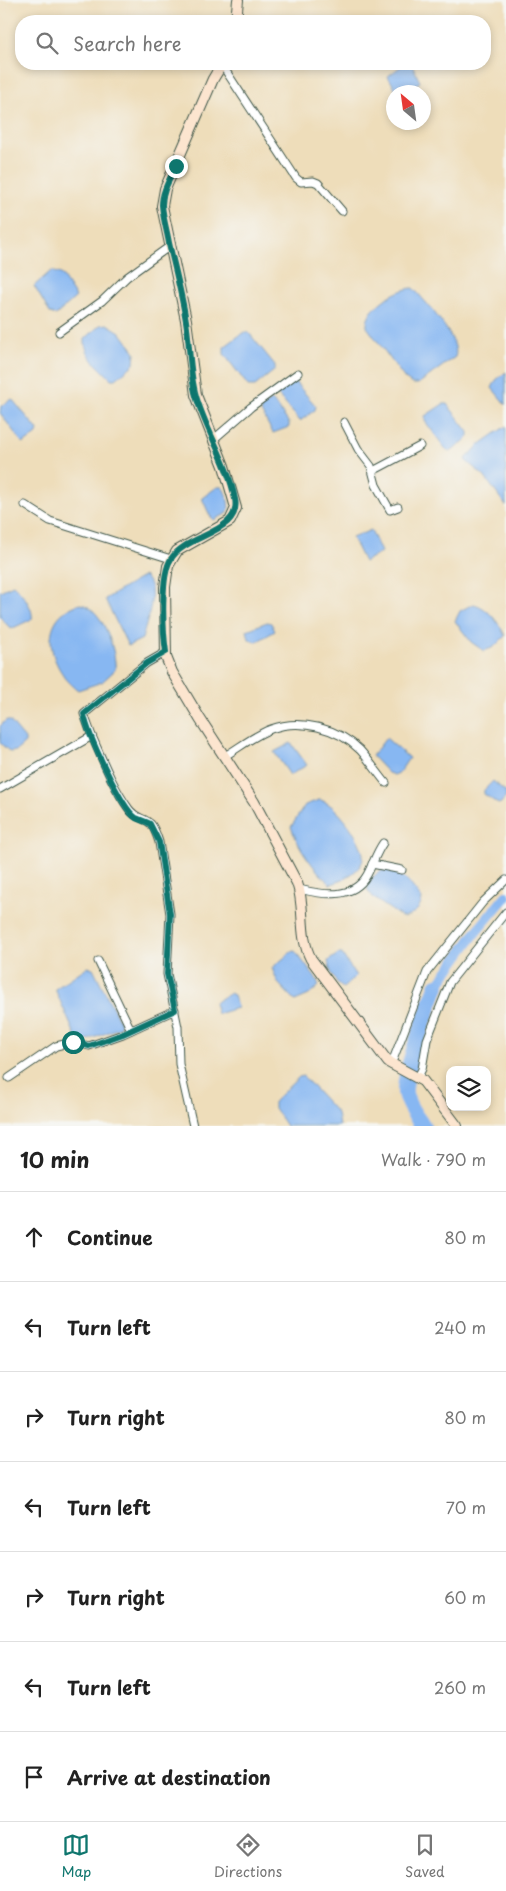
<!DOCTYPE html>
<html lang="en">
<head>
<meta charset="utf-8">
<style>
	body { margin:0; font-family:"Playpen Sans",sans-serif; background:#f2f2f2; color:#222 }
	.controls { position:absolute; right:15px; bottom:15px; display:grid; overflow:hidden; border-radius:10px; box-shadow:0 2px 8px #0003 }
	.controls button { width:45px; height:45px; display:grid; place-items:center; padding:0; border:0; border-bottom:1px solid #e0e0e0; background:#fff; color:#222; font:25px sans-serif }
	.compass { position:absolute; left:386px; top:85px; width:45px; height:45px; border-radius:50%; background:#fff; box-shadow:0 2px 8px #0003; rotate:331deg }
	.stop { position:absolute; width:15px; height:15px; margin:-11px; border:4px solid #0f766e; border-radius:50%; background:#fff }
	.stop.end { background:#0f766e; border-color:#fff; box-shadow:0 1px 5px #0008 }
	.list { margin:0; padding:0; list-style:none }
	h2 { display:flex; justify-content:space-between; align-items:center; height:65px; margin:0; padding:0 20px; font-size:21px }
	h2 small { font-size:16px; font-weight:400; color:#767676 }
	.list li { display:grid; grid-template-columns:32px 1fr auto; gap:15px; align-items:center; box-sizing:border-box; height:90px; padding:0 20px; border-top:1px solid #e0e0e0 }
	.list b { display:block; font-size:19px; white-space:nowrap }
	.list em { font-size:16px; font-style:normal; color:#767676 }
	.icon { flex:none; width:28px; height:28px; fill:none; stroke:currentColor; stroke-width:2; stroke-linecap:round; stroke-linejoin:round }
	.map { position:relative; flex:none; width:506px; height:1126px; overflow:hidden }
	.search { position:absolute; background:#fff; box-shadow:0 2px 8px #0003; left:15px; right:15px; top:15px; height:55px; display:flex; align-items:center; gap:12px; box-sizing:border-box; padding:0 18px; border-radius:20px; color:#767676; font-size:19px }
	.sheet { height:695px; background:#fff }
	nav { display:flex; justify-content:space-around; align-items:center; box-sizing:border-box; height:70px; border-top:1px solid #e0e0e0; background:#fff; font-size:14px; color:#767676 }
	nav a { display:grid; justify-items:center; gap:2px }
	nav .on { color:#0f766e }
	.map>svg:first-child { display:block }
</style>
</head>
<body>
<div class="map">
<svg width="506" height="1126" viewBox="0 0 506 1126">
	<rect width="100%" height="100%" fill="#f6f6f2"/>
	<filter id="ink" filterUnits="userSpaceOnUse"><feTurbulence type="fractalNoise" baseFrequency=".02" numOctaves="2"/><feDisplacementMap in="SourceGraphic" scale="10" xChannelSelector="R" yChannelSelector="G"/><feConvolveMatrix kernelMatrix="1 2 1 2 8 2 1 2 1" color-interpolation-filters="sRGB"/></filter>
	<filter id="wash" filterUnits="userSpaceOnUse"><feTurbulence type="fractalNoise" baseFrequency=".0096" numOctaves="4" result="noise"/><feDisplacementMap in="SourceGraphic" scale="20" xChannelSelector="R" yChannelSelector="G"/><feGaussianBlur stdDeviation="1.12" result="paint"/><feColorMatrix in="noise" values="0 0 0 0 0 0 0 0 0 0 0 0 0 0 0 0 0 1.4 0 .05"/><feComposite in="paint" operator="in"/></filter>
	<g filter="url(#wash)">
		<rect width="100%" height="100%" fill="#eeddba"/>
		<g fill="#87b7f2" stroke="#537a93">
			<path d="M404 64H412L420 82 403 92H397L388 76Z"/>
			<path d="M51 271 61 274 76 297 56 315 50 313 34 286Z"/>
			<path d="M413 288C425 301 462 341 455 357L418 384H412L405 379 367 327C365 308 396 289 413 288Z"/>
			<path d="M107 324 120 332 135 352 134 364 116 379H111C101 368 84 356 85 339L100 325Z"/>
			<path d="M244 332 249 333 275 365V370L255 386H248L224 354V347Z"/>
			<path d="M506 372V405L492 388 496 380Z"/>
			<path d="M292 382H295L316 406 315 410 300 421 278 395 279 392Z"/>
			<path d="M12 399 38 430 37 434 23 444 0 413 1 406Z"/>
			<path d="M270 401H273L289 423V427L273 433 260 410Z"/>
			<path d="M443 404H447L469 432V437L452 451H447L425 421V416Z"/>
			<path d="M506 426V506L484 476 465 460 479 445Z"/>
			<path d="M217 487H222C227 493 230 505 228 513L214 520 210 516 202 498Z"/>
			<path d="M371 530 381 552 364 562 352 538Z"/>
			<path d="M144 576C160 589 146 623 142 639L128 646 105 599Z"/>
			<path d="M13 585C21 591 34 608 32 619L11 629 0 617V591Z"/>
			<path d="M80 604C102 606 117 651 115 670L102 682 78 690C49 669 35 617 80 604Z"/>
			<path d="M473 604C487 606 500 624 505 636L494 647 484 651 471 642 455 621 460 611Z"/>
			<path d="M267 622 271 623 275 631 256 642 249 639 247 630Z"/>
			<path d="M6 720 10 721 25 739V743L16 751 10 752 0 743V726Z"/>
			<path d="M386 738 409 758 399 773 394 775 388 773 372 756Z"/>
			<path d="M291 743 307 765 290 775 274 752Z"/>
			<path d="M493 781 506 792V797L501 803 498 804 484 794V790Z"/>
			<path d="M319 800C334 800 366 844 363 859 362 866 354 873 348 876 342 880 337 883 330 884 313 868 299 849 291 827L305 805Z"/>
			<path d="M390 869 408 881 422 899C421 909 412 916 403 918L375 899 368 891C366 880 379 869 390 869Z"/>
			<path d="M295 951 317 980 319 986 309 995 295 1001 278 983 272 968 291 952Z"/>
			<path d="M338 954H342L356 976 343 988C335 983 329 970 328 961Z"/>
			<path d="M87 967 93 968 121 1024 119 1028 83 1042 76 1037 55 989Z"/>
			<path d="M230 993 234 995 237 1008 217 1014 214 1003Z"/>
			<path d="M303 1076 337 1113 339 1126H286L274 1108V1101L299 1077Z"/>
		</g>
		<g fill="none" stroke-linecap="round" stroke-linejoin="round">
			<path stroke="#87b7f2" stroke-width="10" d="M437 986 476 932 506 896"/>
			<path stroke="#87b7f2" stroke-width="16" d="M423 1126C416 1117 407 1105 405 1093 403 1072 429 1008 437 986"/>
		</g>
	</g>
	<g filter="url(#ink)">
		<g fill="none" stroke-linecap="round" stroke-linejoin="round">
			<g stroke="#3e5548" stroke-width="9">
				<g id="street">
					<path d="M222 65 296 178 301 182 313 181 318 183 342 211"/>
					<path d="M59 332 102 301 127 277 170 246"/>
					<path d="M344 422 358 449 371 466 376 485 390 510 398 507"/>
					<path d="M214 439 251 407 298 373"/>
					<path d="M373 471 420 446"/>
					<path d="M25 505 50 521 171 559"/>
					<path d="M92 736 84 714 147 663 166 652"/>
					<path d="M225 756C240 747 255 735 271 729 300 718 338 728 360 750 369 760 377 772 386 783"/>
					<path d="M0 789 92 736C103 761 113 787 129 809 136 819 144 817 151 824 155 829 157 836 159 842L170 914 167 974 178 1027 179 1064 193 1126"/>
					<path d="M372 864 402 870"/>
					<path d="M299 889C323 895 353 900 367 875 373 864 376 853 383 843"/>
					<path d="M98 961 131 1030"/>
					<path d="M391 1065 427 972 483 902 506 880"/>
					<path d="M9 1078 56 1046 73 1042 89 1046 123 1034 175 1010"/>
					<path d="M417 1079 422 1069 427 1040 450 982 506 912"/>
				</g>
			</g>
			<g stroke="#3e5548" stroke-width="12">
				<g id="secondary">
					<path d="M236 21 238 0"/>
					<path d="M222 64 213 79 165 189 162 206 186 320 196 395 224 466 236 508 230 521 177 551 168 566 165 587 166 657 172 672 200 719 254 802 297 883C306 907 298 935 311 959L388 1062 423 1081 457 1126"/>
				</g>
			</g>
			<use href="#street" stroke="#fff" stroke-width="7"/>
			<use href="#secondary" stroke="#fce5cf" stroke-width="10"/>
		</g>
	</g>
	<g fill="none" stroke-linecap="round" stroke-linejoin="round" filter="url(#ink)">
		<path stroke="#0f766e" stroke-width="6" d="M73 1042 89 1046 123 1034 175 1010 167 974 170 914 159 842 150 824C146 821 140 820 136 818 121 808 87 733 84 714L147 663 166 652C163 632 160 575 171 559 186 534 242 533 235 499 228 463 206 431 196 396 189 372 190 345 186 321 182 295 175 269 169 243 167 231 163 218 162 205 162 191 170 179 176 166"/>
	</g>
</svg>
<div class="controls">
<button><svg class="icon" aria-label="layers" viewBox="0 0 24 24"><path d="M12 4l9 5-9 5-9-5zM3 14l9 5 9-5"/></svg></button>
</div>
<svg class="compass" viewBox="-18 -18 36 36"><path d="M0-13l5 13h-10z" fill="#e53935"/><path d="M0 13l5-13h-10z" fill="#767676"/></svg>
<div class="stop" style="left:73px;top:1042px"></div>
<div class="stop end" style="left:176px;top:166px"></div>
<div class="search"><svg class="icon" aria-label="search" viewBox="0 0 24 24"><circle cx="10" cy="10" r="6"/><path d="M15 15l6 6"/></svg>Search here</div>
</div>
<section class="sheet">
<h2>10 min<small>Walk · 790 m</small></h2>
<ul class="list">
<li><svg class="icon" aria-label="ahead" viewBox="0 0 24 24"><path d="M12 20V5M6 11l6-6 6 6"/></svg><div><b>Continue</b></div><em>80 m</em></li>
<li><svg class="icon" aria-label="left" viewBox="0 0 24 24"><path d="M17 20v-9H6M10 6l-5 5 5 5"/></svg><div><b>Turn left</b></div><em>240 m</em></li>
<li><svg class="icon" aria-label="right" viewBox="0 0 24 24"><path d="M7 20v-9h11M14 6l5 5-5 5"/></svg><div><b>Turn right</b></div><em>80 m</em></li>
<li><svg class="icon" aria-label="left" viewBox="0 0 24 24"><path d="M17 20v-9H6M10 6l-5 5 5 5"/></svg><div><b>Turn left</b></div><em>70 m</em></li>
<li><svg class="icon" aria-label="right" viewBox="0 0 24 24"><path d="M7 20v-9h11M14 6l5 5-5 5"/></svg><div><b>Turn right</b></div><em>60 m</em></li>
<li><svg class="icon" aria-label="left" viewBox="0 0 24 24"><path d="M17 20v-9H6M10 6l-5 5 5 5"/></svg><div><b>Turn left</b></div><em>260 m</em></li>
<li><svg class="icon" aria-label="arrive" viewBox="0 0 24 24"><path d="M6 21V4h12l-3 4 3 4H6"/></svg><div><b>Arrive at destination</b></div></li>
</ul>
</section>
<nav>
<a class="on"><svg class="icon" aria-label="map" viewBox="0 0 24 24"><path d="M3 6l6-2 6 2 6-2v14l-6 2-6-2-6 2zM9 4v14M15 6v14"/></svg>Map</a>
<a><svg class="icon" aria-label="directions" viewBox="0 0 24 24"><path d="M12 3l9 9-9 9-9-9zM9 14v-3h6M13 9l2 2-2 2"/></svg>Directions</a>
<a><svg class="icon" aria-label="saved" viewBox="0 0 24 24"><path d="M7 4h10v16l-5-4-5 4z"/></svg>Saved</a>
</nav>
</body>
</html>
